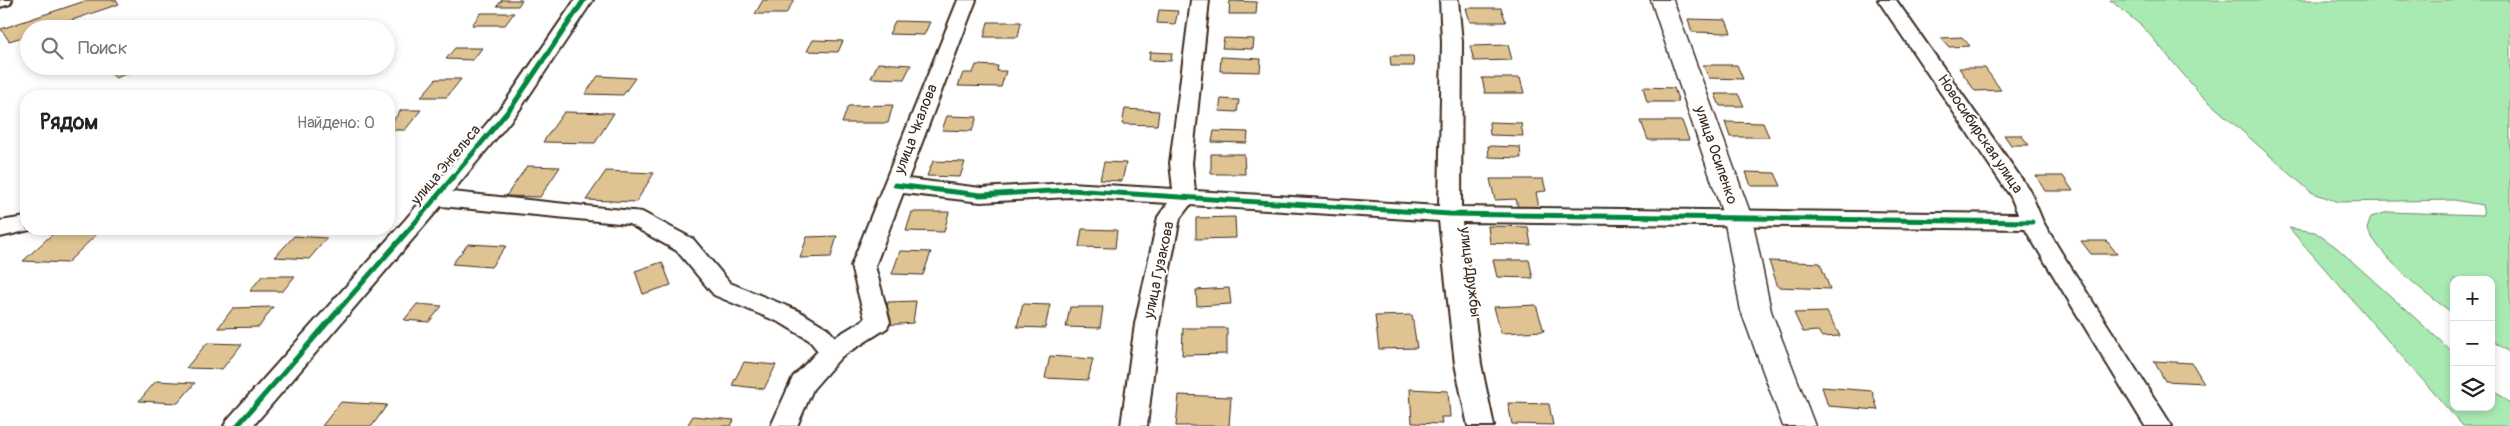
<!DOCTYPE html>
<html lang="ru">
<head>
<meta charset="utf-8">
<style>
	body { margin:0; font-family:Pangolin,sans-serif; background:#f6f6f6; color:#222 }
	.controls { position:absolute; right:15px; bottom:15px; display:grid; overflow:hidden; border-radius:10px; box-shadow:0 2px 8px #0003 }
	.controls button { width:45px; height:45px; display:grid; place-items:center; padding:0; border:0; border-bottom:1px solid #e0e0e0; background:#fff; color:#222; font:25px sans-serif }
	.list { margin:0; padding:0; list-style:none }
	h2 { display:flex; justify-content:space-between; align-items:center; height:65px; margin:0; padding:0 20px; font-size:21px }
	h2 small { font-size:16px; font-weight:400; color:#767676 }
	.icon { flex:none; width:28px; height:28px; fill:none; stroke:currentColor; stroke-width:2; stroke-linecap:round; stroke-linejoin:round }
	.map { position:relative; flex:none; width:2510px; height:426px; overflow:hidden }
	.search { position:absolute; background:#fff; box-shadow:0 2px 8px #0003; left:20px; top:20px; width:375px; height:55px; display:flex; align-items:center; gap:12px; box-sizing:border-box; padding:0 18px; border-radius:28px; color:#767676; font-size:19px }
	.panel { position:absolute; background:#fff; box-shadow:0 2px 8px #0003; left:20px; top:90px; width:375px; height:145px; border-radius:20px }
	.map>svg:first-child { display:block }
</style>
</head>
<body>
<div class="map">
<svg width="2510" height="426" viewBox="0 0 2510 426">
	<rect width="100%" height="100%" fill="#fff"/>
	<filter id="ink" filterUnits="userSpaceOnUse"><feTurbulence type="fractalNoise" baseFrequency=".02" numOctaves="2"/><feDisplacementMap in="SourceGraphic" scale="10" xChannelSelector="R" yChannelSelector="G"/><feConvolveMatrix kernelMatrix="1 2 1 2 8 2 1 2 1" color-interpolation-filters="sRGB"/></filter>
	<g filter="url(#ink)">
		<g fill="#a9eab3" stroke="#728a68">
			<path d="M2110 0H2510V353L2491 340V280H2454V314C2422 291 2386 263 2367 229L2371 217 2388 212 2484 215 2482 205 2454 200 2338 202 2311 192 2200 94 2144 28Z"/>
			<path d="M2289 228 2315 232 2336 247 2454 353V407H2491V387L2510 404V426H2463Z"/>
		</g>
		<g fill="#dfc393" stroke="#3b2a1e">
			<path d="M88 0H116L119 4 46 29H29V35L9 41 1 29Z"/>
			<path d="M502 0H522L518 6H497Z"/>
			<path d="M763 0H794L786 14H755Z"/>
			<path d="M1230 1 1257 2 1256 14H1229Z"/>
			<path d="M1466 8H1501L1506 22H1470Z"/>
			<path d="M1159 10 1178 11 1175 24 1157 23Z"/>
			<path d="M481 13H514L505 25H472Z"/>
			<path d="M1688 19 1726 20 1731 33 1692 32Z"/>
			<path d="M895 21 930 22 924 35 889 34Z"/>
			<path d="M988 22H1021L1018 37H984Z"/>
			<path d="M1962 37 1970 46 1949 47 1941 38Z"/>
			<path d="M1224 38 1254 39 1253 49 1222 48Z"/>
			<path d="M813 40 843 41 838 52 807 51Z"/>
			<path d="M1508 45 1512 60 1474 61 1470 46Z"/>
			<path d="M455 48H482L473 60 446 59Z"/>
			<path d="M1150 52 1172 53 1171 61 1149 60Z"/>
			<path d="M1390 56H1413L1414 66H1391Z"/>
			<path d="M1221 57 1261 59 1260 72 1220 71Z"/>
			<path d="M878 63 911 65 904 79 871 78Z"/>
			<path d="M976 65 998 66 997 71H1006L1001 87 958 86 963 73H973Z"/>
			<path d="M1703 65H1737L1743 79 1709 78Z"/>
			<path d="M101 66H145L116 78Z"/>
			<path d="M1959 68H1985L2001 90 1975 91Z"/>
			<path d="M598 76 635 78 623 95 585 94Z"/>
			<path d="M1482 78H1520L1524 93H1485Z"/>
			<path d="M436 79H461L447 97H421Z"/>
			<path d="M1643 87 1674 88 1679 102H1647Z"/>
			<path d="M1715 94H1738L1744 106H1720Z"/>
			<path d="M1221 99 1239 100 1237 112 1219 111Z"/>
			<path d="M893 105 888 123H842L848 106Z"/>
			<path d="M1125 109 1159 111 1157 125 1122 124Z"/>
			<path d="M401 110H421L405 130H389V126Z"/>
			<path d="M564 112 614 113 595 143 543 142Z"/>
			<path d="M947 116 977 117 972 131 942 130Z"/>
			<path d="M1641 121H1682L1689 140H1648Z"/>
			<path d="M1489 122 1521 123 1523 136 1490 135Z"/>
			<path d="M1725 122 1763 123 1769 137H1730Z"/>
			<path d="M1214 131 1248 132 1247 143 1212 142Z"/>
			<path d="M2004 135H2021L2029 145H2011Z"/>
			<path d="M1488 146 1520 147 1521 158 1489 157Z"/>
			<path d="M1211 154H1244L1245 174H1211Z"/>
			<path d="M933 161 965 162 960 177 927 176Z"/>
			<path d="M1104 162 1126 163 1122 181 1100 180Z"/>
			<path d="M527 166 560 167 540 197 506 196Z"/>
			<path d="M606 171 654 173 636 202 586 200Z"/>
			<path d="M1746 172 1775 173 1781 186H1751Z"/>
			<path d="M2036 176H2063L2073 191H2045Z"/>
			<path d="M1490 179H1543L1546 191 1536 192 1539 208H1518L1516 199 1495 200Z"/>
			<path d="M912 212H949L944 232 906 231Z"/>
			<path d="M1235 217 1236 238 1196 239V218Z"/>
			<path d="M1488 226 1528 227 1531 245 1490 243Z"/>
			<path d="M58 229H102L67 263 23 261Z"/>
			<path d="M1082 229 1117 230 1115 248 1079 247Z"/>
			<path d="M294 236 327 238 309 259 275 257Z"/>
			<path d="M837 236 831 257 800 258 807 237Z"/>
			<path d="M2081 241H2107L2117 254H2091Z"/>
			<path d="M468 244 506 246 491 267 452 264Z"/>
			<path d="M900 251 931 252 923 275 892 274Z"/>
			<path d="M1493 260H1529L1533 278 1497 277Z"/>
			<path d="M1769 261 1820 263 1830 289 1778 287Z"/>
			<path d="M662 262 671 285 643 294 635 271Z"/>
			<path d="M262 276H295L283 291H250Z"/>
			<path d="M1229 288 1231 304 1197 306 1196 290Z"/>
			<path d="M916 301 913 323 885 325 888 302Z"/>
			<path d="M417 304 442 306 429 322 404 320Z"/>
			<path d="M1023 304 1050 305 1045 328 1017 327Z"/>
			<path d="M1536 305 1544 331 1501 333 1494 307Z"/>
			<path d="M273 307 259 327 218 328 233 308Z"/>
			<path d="M1070 307H1103L1100 328 1066 327Z"/>
			<path d="M1827 312 1840 336 1822 337 1818 331 1803 332 1794 313Z"/>
			<path d="M1412 315 1417 348 1379 349 1375 316Z"/>
			<path d="M1183 328H1227V354L1182 355Z"/>
			<path d="M207 343 242 344 222 369 186 368Z"/>
			<path d="M1050 356 1093 359 1088 380 1045 378Z"/>
			<path d="M2154 361 2192 363 2204 383 2165 381Z"/>
			<path d="M744 362 776 365 764 389 732 385Z"/>
			<path d="M156 381 195 383 178 403 139 401Z"/>
			<path d="M1822 387 1872 391 1878 410 1828 406Z"/>
			<path d="M1410 389 1448 391 1450 417H1441L1442 424 1412 423Z"/>
			<path d="M1179 395 1231 397 1229 426H1176Z"/>
			<path d="M341 402 387 405 372 426H322Z"/>
			<path d="M1508 403 1549 404 1553 425 1512 424Z"/>
			<path d="M693 416 734 420 731 426H687Z"/>
		</g>
		<g fill="none" stroke-linecap="round" stroke-linejoin="round">
			<g stroke="#3b2a1e" stroke-width="4">
				<g id="street">
					<path d="M0 0H12L10 4 0 7Z"/>
					<path d="M575 0H593L520 109 452 192 642 212 693 239 730 283 799 311 827 328 835 337 865 319 851 266 958 0H976L908 179 981 188 1070 183 1173 189 1170 163 1191 0H1209L1192 163 1195 191 1439 206 1442 42 1440 0H1458L1462 42 1461 207 2018 214 2011 197 1878 0H1896L2030 191 2043 222 2061 252 2172 426H2145L2025 229 1462 222 1481 364 1494 426H1468L1455 364 1439 221 1190 205 1180 218 1159 324 1147 426H1121L1135 324 1158 217 1168 203 1070 197 981 202 903 193 875 266 890 322 887 328 841 357 813 389 797 426H771L793 377 818 351 809 340 781 323 714 295 677 251 629 224 441 206 253 426H224L228 419 405 220 506 101Z"/>
					<path d="M26 217V229H34L0 237V221Z"/>
				</g>
			</g>
			<g stroke="#3b2a1e" stroke-width="3">
				<path id="secondary" d="M1651 0H1673L1752 218 1771 311 1815 426H1783L1741 311 1724 218Z"/>
			</g>
			<use href="#street" fill="#fff" fill-rule="evenodd"/>
			<use href="#secondary" fill="#fff" fill-rule="evenodd"/>
			<g stroke="#fff" stroke-width="8">
				<g id="cycleway">
					<path d="M895 185 981 195 1070 190 1450 214 2032 222"/>
					<path d="M237 426 413 225 513 105 584 0"/>
				</g>
			</g>
			<use href="#cycleway" stroke="#00873e" stroke-width="5"/>
		</g>
	</g>
	<g text-anchor="middle" dominant-baseline="central" stroke-width="4.5" stroke-linejoin="round" paint-order="stroke">
		<g font-size="15" fill="#3b2a1e" stroke="#fff">
			<text transform="translate(916 129) rotate(-69)">улица Чкалова</text>
			<text transform="translate(1980 134) rotate(56)">Новосибирская улица</text>
			<text transform="translate(1716 155) rotate(71)">улица Осипенко</text>
			<text transform="translate(446 165) rotate(-50)">улица Энгельса</text>
			<text transform="translate(1159 270) rotate(-78)">улица Гузакова</text>
			<text transform="translate(1470 272) rotate(83)">улица Дружбы</text>
		</g>
	</g>
</svg>
<div class="controls">
<button>+</button>
<button>−</button>
<button><svg class="icon" aria-label="layers" viewBox="0 0 24 24"><path d="M12 4l9 5-9 5-9-5zM3 14l9 5 9-5"/></svg></button>
</div>
<div class="search"><svg class="icon" aria-label="search" viewBox="0 0 24 24"><circle cx="10" cy="10" r="6"/><path d="M15 15l6 6"/></svg>Поиск</div>
<section class="panel">
<h2>Рядом<small>Найдено: 0</small></h2>
<ul class="list">
</ul>
</section>
</div>
</body>
</html>
